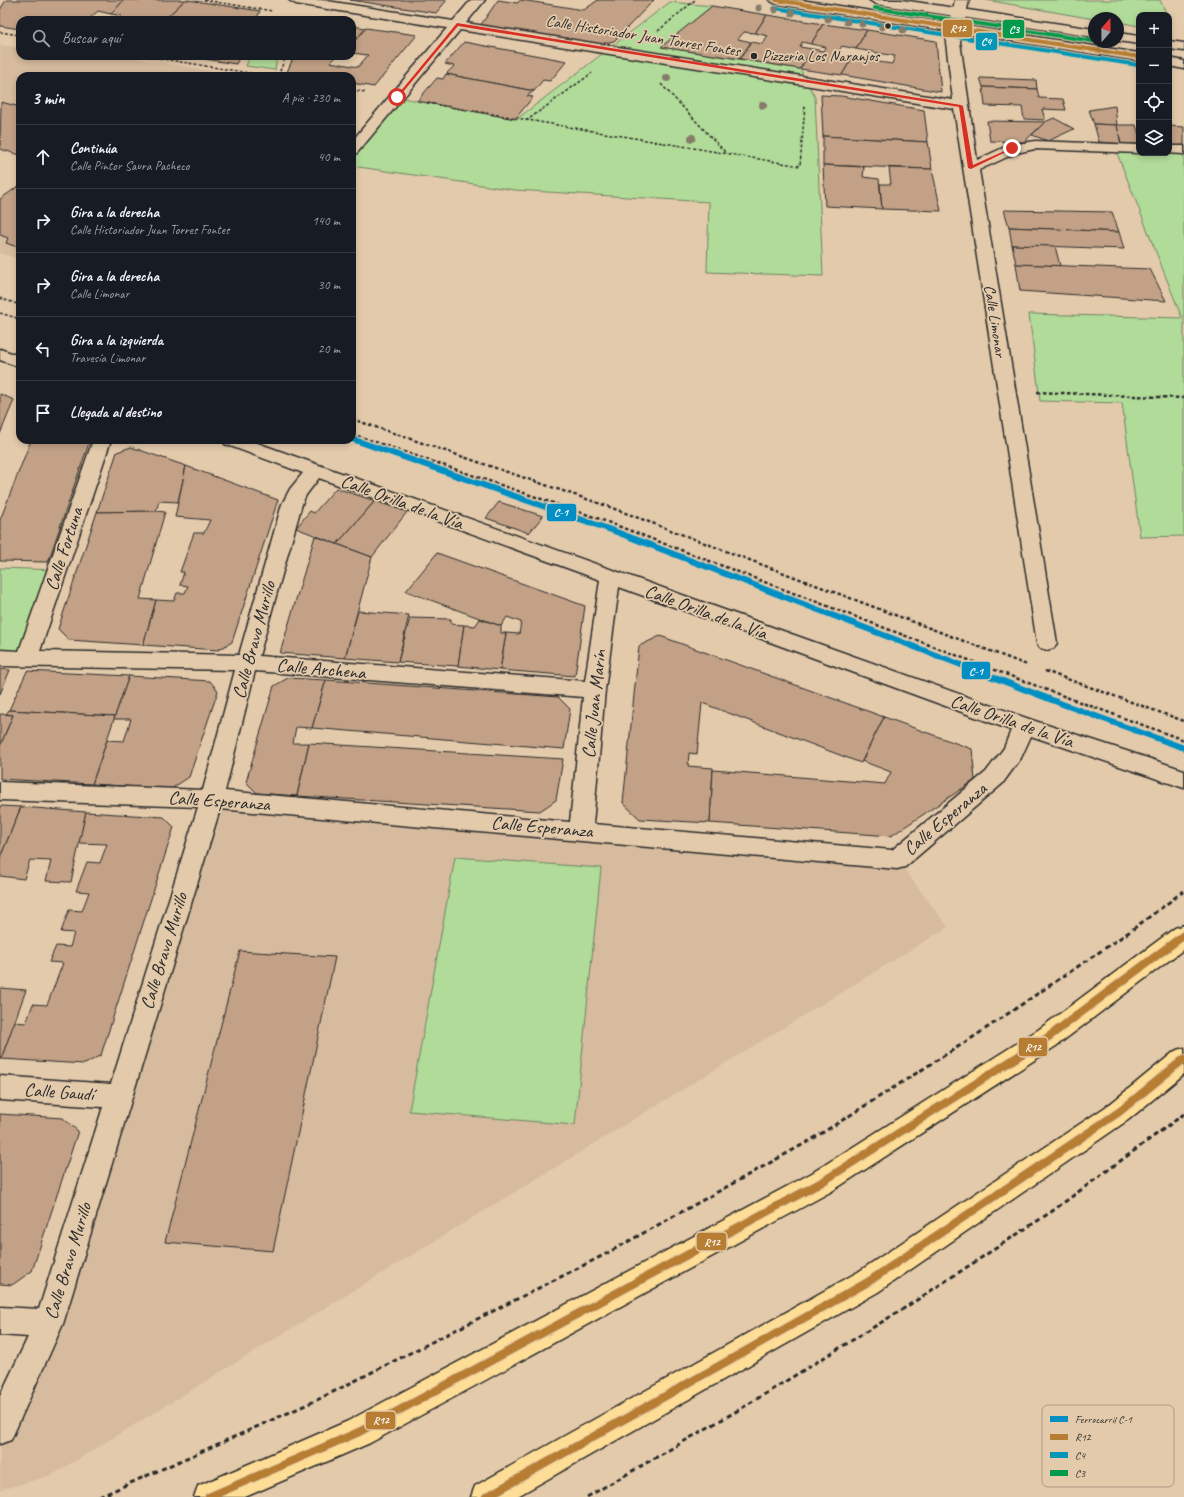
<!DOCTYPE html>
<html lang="es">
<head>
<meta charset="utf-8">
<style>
	body { margin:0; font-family:Caveat,sans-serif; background:#242831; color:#f1f3f6 }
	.controls { position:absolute; right:12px; top:12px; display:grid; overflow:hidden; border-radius:8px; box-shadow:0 2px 6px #0003 }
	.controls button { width:36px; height:36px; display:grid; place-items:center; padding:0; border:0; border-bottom:1px solid #363941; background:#171b24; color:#f1f3f6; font:20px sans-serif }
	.compass { position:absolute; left:1088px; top:12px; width:36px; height:36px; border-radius:50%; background:#171b24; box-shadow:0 2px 6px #0003; rotate:20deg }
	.stop { position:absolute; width:12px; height:12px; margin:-9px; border:3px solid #d93025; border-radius:50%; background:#fff }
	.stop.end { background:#d93025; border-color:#fff; box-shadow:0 1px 4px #0008 }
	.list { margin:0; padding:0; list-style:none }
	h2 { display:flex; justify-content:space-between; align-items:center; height:52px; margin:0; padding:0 16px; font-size:17px }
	h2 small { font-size:13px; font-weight:400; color:#9ea1a6 }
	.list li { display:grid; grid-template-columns:26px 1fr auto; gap:12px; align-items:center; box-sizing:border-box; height:64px; padding:0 16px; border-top:1px solid #363941 }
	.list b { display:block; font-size:15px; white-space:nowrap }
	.list p { margin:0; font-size:13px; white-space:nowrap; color:#9ea1a6 }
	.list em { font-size:13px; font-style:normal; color:#9ea1a6 }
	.icon { flex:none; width:22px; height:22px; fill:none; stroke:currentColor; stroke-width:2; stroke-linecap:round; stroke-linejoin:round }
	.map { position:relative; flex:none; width:1184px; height:1497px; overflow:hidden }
	.search { position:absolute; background:#171b24; box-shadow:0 2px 6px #0003; left:16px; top:16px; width:340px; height:44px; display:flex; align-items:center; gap:10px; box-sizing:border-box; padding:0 14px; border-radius:12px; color:#9ea1a6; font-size:15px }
	.panel { position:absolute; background:#171b24; box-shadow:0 2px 6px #0003; left:16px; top:72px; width:340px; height:372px; border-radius:12px }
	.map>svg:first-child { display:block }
</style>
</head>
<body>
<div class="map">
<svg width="1184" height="1497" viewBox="0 0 1184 1497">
	<rect width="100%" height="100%" fill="#e3caab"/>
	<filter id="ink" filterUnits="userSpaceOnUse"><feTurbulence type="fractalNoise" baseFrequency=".025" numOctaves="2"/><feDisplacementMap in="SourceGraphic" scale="8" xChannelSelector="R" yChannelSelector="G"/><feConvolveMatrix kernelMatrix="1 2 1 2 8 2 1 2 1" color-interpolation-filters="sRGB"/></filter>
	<g filter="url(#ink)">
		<g fill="#d6bb9e">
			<path d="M0 45 20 48V56H121L242 76H20V155L0 149Z"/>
			<path d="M20 185V259L0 253V199Z"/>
			<path d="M212 799 897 860 948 927 52 1475 0 1490V1429Z"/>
		</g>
		<g fill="#b1db98" stroke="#6e8362">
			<path d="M986 0H1160L1167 15H1139V26L1118 22V18L1094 19Z"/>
			<path d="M670 2 712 6 662 47 800 69 815 97 823 276 707 272 709 202 515 190 352 166V150L397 97 517 119Z"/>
			<path d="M250 56H277L275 70 246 66Z"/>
			<path d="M1115 148C1139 153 1160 154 1184 150V536L1140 537 1122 403 1040 401 1029 314 1182 318Z"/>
			<path d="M0 568 57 570 27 659 0 658Z"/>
			<path d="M455 857 601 868 575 1125 409 1111Z"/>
		</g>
		<g fill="#c2a186" stroke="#2b2b2b">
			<path d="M6 0H124L111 14 98 11 89 19 95 20H20V29L0 26V10Z"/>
			<path d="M124 0H185L164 20H117L122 16 111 14Z"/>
			<path d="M185 0H188L260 11 256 20H164Z"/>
			<path d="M350 0H447L436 13Z"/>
			<path d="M498 0 517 3 521 0 584 10 598 0H654L614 41 600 44 480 26Z"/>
			<path d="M712 6 767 15 755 33 744 32 738 39 751 42 740 59 661 47Z"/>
			<path d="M767 15 823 24 811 44 802 42 800 47 812 49 800 69 740 59 751 42 763 44 768 36 755 33Z"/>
			<path d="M823 24 867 30 856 49 842 46 836 55 852 58 842 75 800 69 812 49 823 51 826 47 811 44Z"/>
			<path d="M352 26 366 28 352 44Z"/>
			<path d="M366 28 417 35 374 87 352 83V76H310L287 72 294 56H336L330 62 358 67 368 55 352 53V44Z"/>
			<path d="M867 30 936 41 941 92 842 75 852 58 892 64 895 56 856 49Z"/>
			<path d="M464 42 567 61 550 81 543 80 534 91 446 74 454 66 445 64Z"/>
			<path d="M186 56H240L236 64Z"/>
			<path d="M446 74 534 91 527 96 533 97 515 119 417 101 437 78 443 79Z"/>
			<path d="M980 78 1036 80 1037 89 983 87Z"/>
			<path d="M983 87 1037 89 1039 98 1063 99 1066 110 1042 109 1045 120 1024 119 1022 107 985 106Z"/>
			<path d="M821 95 841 96 924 110 928 142 823 136Z"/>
			<path d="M1 102 20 107V155L0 149Z"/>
			<path d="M1115 106 1117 125 1094 124 1089 110Z"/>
			<path d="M1054 118 1074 129 1048 141 1032 135 1045 122Z"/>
			<path d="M987 121 1045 122 1024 142 990 141Z"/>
			<path d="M1094 124 1117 125 1121 144 1099 142Z"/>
			<path d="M1117 125H1136L1139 135V144H1121Z"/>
			<path d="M1169 126 1184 127V146L1169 145Z"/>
			<path d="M823 136 928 142 932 169 823 165Z"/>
			<path d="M823 165 864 167 863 177 879 179 882 209 825 206Z"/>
			<path d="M889 168 932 169 941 211 882 209 880 184H891Z"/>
			<path d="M20 185V248L6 243 8 238 0 235V199Z"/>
			<path d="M1004 210 1112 212 1119 232 1009 227Z"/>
			<path d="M1009 227 1119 232 1124 249 1012 245Z"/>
			<path d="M1012 245 1055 246 1060 266 1016 264Z"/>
			<path d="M1016 264 1150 269 1166 301 1020 291Z"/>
			<path d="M0 394 14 400 0 434Z"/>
			<path d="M31 440H90L48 562 0 561V520Z"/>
			<path d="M131 447 186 466 178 502 159 501 156 511 97 512 117 452Z"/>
			<path d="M186 466 278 500 232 642 218 650 143 645 156 600 174 601 177 593H185L188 586 180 585 184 572H180L194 533H204L210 520 175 517Z"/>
			<path d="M336 488 375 501 337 544 296 528 310 511 314 513Z"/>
			<path d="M375 501 407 512 372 557 337 544Z"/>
			<path d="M499 502 543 516 529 533 486 518Z"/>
			<path d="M156 511 165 512 140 599 156 600 143 645 69 640 58 629 97 512Z"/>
			<path d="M315 536 372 557 345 658 280 653Z"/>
			<path d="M437 553 585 606 575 676 500 670 506 633 519 634 521 622 507 617 501 626 406 591Z"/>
			<path d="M358 611 409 615 398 662 345 658Z"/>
			<path d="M410 618 451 619V624L464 625 458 666 398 662Z"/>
			<path d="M480 619 501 626V633H506L500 670 458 666 464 625 475 626Z"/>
			<path d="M660 636 884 717 861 763 702 703 697 754 689 753 688 766 713 768 710 823 640 819 623 803 639 646Z"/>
			<path d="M0 669 10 670 0 694Z"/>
			<path d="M27 671 129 676 115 716 9 710Z"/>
			<path d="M129 676 210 681 218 691 189 777 171 789 92 784 107 740 124 741 131 719H114Z"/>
			<path d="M288 678 326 680 312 728 296 727 293 743H309L297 796 257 793 246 782 274 686Z"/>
			<path d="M326 680 558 697 570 709 564 749 312 728Z"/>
			<path d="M9 710 115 716 92 784 0 779V746L13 715 6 714Z"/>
			<path d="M0 714 13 715 0 746Z"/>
			<path d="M884 717 972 749 975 780 891 836 710 823 713 770 885 784 891 772 862 761Z"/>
			<path d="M309 743 563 759 556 800 540 811 297 796Z"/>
			<path d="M0 806 21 807 0 858Z"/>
			<path d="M21 807 86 812 71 882 46 881 51 861 30 860 24 879 0 876V858Z"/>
			<path d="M86 812 164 817 174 827 101 1055 85 1064 1 1059 14 1022 26 1023 33 1004 47 1005 63 963 49 962 56 946 70 947 74 933 61 932 69 910 82 911 89 892 76 891 87 862 100 863 107 844 79 843Z"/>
			<path d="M240 951 335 957 273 1251 165 1242Z"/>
			<path d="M0 988 26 990 1 1059H0Z"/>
			<path d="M0 1114 63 1118 78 1131 32 1271 12 1285 0 1284Z"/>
		</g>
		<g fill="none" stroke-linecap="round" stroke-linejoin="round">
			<g stroke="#2b2b2b" stroke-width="3">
				<g id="street">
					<path d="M289 0H321L453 21 471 0H485L466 23 953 100 946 42 955 0H969L960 42 977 160 1007 146 1035 141 1139 145V153H1141H1139L1035 149 1016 153 979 170 1057 643 1054 648 1047 650 1040 648 1037 643 954 109 460 30 357 153 352 154V141L447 28 296 4Z"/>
					<path d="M1169 146H1184V154L1164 153H1169Z"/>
					<path d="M0 349 20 356V367L0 360Z"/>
					<path d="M93 440H111L40 651 239 655 282 504 290 489 303 473 225 444 222 440H249L1032 720 1184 770V788L1031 736 1021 758 1002 784 905 867 897 869 220 809 63 1324 11 1440 0 1444V1396L28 1337 0 1335V1307L39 1309 103 1107 0 1100V1076L111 1084 198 807 0 800V782L203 790 235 670 0 666V650L19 651ZM319 478 600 580 585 681 259 656 302 504 306 495ZM619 587 1011 730 1004 748 986 772 892 850 593 824 605 690ZM255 671 583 697 570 822 225 791Z"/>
				</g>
			</g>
			<g stroke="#2b2b2b" stroke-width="3">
				<g id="secondary">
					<path d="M769 0H801L1139 53V61L776 4Z"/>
					<path d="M869 0H902L1094 29V37L876 4Z"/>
					<path d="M1118 33 1139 36V44L1118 41Z"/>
					<path d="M1169 41 1184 43V51L1169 49Z"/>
					<path d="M1169 58 1184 61V69L1169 66Z"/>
				</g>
			</g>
			<g stroke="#2b2b2b" stroke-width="3">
				<g id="primary">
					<path d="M1184 925V949L1056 1046 832 1191 370 1443 245 1497H194L198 1486 348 1421 812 1173 1038 1030 1175 928Z"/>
					<path d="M1184 1048V1074L1128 1120 878 1292 516 1497H471L475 1486 858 1272 1110 1104 1175 1051Z"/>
				</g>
			</g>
			<g stroke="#2b2b2b" stroke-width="1.5" stroke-dasharray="3 2" stroke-linecap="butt">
				<path d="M204 0 272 11"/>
				<path d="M658 31 695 0"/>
				<path d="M0 32 20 35"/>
				<path d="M145 56 267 76"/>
				<path d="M278 76 286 56"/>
				<path d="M661 84 726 153"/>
				<path d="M352 90 365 92"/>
				<path d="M427 103 800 166 805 105"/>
				<path d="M526 121 592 73"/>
				<path d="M0 298 20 305"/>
				<path d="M0 313 20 319"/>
			</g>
			<g stroke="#2b2b2b" stroke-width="2.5" stroke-dasharray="3.5 2.5" stroke-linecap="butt">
				<path d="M1037 392 1184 398"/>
				<path d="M352 419 607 506 1027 665"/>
				<path d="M352 434 597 518 1055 693 1184 740"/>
				<path d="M1045 671 1184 721"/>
			</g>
			<g stroke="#2b2b2b" stroke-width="3" stroke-dasharray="5 3.5" stroke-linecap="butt">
				<path d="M99 1497 317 1400 602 1256 811 1140 975 1036 1129 932 1184 891"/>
				<path d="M587 1497 742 1408 903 1309 1051 1212 1184 1114"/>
			</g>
			<use href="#street" fill="#e3caab" fill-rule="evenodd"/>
			<use href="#secondary" fill="#e3caab" fill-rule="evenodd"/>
			<use href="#primary" fill="#fedd96" fill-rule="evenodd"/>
			<g stroke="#e3caab" stroke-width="6">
				<path id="bus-1-far1" d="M776 0 1139 57"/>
			</g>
			<g stroke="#e3caab" stroke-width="10">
				<g id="bus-1">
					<path d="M209 1497 359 1432 822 1182 1047 1038 1184 935"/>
					<path d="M486 1497 868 1282 1119 1112 1184 1059"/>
				</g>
			</g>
			<g stroke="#e3caab" stroke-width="6">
				<path id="bus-2" d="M775 8 1138 65"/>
			</g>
			<g stroke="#e3caab" stroke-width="6">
				<path id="bus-3" d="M875 8 1093 41"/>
			</g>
			<use href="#bus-1-far1" stroke="#b77d33" stroke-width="4"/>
			<use href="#bus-1" stroke="#b77d33" stroke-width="8"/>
			<use href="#bus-2" stroke="#0696b6" stroke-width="4"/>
			<use href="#bus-3" stroke="#049a4d" stroke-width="4"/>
			<g stroke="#e3caab" stroke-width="9">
				<path id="rail-1" d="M352 439 614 531 1065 705 1184 748"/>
			</g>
			<use href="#rail-1" stroke="#048fc4" stroke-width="6"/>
		</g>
		<g fill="#857c6b">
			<circle cx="759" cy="8" r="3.5"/>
			<circle cx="775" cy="10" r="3.5"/>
			<circle cx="792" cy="13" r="3.5"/>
			<circle cx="828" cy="19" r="3.5"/>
			<circle cx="847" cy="22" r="3.5"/>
			<circle cx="862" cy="24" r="3.5"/>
			<circle cx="882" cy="27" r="3.5"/>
			<circle cx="903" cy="30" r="3.5"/>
			<circle cx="667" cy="78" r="4"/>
			<circle cx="763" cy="105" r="4"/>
			<circle cx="692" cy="138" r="4"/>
		</g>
	</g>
	<path fill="#d93025" d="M457 23 961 105 963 106 973 165 1011 148H1014L971 169 968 168 959 107 458 26 398 98H395Z"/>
	<g fill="#2b2b2b" stroke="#e3caab" stroke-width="1.5">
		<circle cx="888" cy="26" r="3.5"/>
		<circle cx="754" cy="56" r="4"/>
	</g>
	<g text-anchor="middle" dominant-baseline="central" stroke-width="3.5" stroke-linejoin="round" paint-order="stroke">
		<g font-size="16" fill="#2b2b2b" stroke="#e3caab">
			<text transform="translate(643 36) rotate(9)">Calle Historiador Juan Torres Fontes</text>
			<text transform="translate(995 321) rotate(81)">Calle Limonar</text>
		</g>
		<g font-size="16" fill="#2b2b2b" stroke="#e3caab" text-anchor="start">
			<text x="762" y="56">Pizzeria Los Naranjos</text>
		</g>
		<g font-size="19" fill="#2b2b2b" stroke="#e3caab">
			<text transform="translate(402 502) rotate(20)">Calle Orilla de la Vía</text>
			<text transform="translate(64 549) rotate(-72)">Calle Fortuna</text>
			<text transform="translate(706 612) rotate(20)">Calle Orilla de la Vía</text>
			<text transform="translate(254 640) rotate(-75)">Calle Bravo Murillo</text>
			<text transform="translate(321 669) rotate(5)">Calle Archena</text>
			<text transform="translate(594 704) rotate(-84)">Calle Juan Marín</text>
			<text transform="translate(1012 721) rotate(19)">Calle Orilla de la Vía</text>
			<text transform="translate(219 801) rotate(4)">Calle Esperanza</text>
			<text transform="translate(945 819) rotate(-40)">Calle Esperanza</text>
			<text transform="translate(542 827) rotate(5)">Calle Esperanza</text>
			<text transform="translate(164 951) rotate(-73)">Calle Bravo Murillo</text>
			<text transform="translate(59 1092) rotate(4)">Calle Gaudí</text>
			<text transform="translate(68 1261) rotate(-73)">Calle Bravo Murillo</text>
		</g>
	</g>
	<rect x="1042" y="1405" width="132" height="82" rx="6" fill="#e3caab" stroke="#ac9a85" stroke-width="1"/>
	<rect x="1050" y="1416" width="18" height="6" fill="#048fc4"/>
	<rect x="1050" y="1434" width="18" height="6" fill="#b77d33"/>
	<rect x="1050" y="1452" width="18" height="6" fill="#0696b6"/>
	<rect x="1050" y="1470" width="18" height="6" fill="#049a4d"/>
	<g font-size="11" fill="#2b2b2b">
		<text x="1075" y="1423">Ferrocarril C-1</text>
		<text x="1075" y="1441">R12</text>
		<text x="1075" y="1459">C4</text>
		<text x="1075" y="1477">C3</text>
	</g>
	<g stroke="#e3caab" stroke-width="1.5">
		<rect x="942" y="19" width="31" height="19" rx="4" fill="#b77d33"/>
		<rect x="1002" y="19" width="23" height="20" rx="4" fill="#049a4d"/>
		<rect x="975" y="32" width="23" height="19" rx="4" fill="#0696b6"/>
		<rect x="546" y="503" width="31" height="19" rx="4" fill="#048fc4"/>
		<rect x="961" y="661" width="30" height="19" rx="4" fill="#048fc4"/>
		<rect x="1018" y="1037" width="30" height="20" rx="4" fill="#b77d33"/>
		<rect x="696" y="1232" width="31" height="19" rx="4" fill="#b77d33"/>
		<rect x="365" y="1411" width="31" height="19" rx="4" fill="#b77d33"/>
	</g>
	<g font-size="11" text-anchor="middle" font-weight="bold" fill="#fff">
		<text x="958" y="32">R12</text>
		<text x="1014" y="33">C3</text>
		<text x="986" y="45">C4</text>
		<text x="561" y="516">C-1</text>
		<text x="976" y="675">C-1</text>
		<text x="1033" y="1051">R12</text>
		<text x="712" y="1246">R12</text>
		<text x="381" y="1424">R12</text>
	</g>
</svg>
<div class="controls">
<button>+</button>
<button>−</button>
<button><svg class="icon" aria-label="locate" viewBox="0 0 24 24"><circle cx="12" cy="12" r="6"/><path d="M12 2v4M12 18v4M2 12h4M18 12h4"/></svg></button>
<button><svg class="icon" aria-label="layers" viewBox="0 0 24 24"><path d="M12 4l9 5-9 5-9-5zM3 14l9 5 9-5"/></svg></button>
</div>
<svg class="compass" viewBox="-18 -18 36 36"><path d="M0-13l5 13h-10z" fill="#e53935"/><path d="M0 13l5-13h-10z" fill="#9ea1a6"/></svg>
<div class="stop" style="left:397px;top:97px"></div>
<div class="stop end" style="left:1012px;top:148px"></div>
<div class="search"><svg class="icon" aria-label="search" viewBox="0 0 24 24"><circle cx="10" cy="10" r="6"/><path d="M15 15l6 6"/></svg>Buscar aquí</div>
<section class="panel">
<h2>3 min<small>A pie · 230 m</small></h2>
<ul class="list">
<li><svg class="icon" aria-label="ahead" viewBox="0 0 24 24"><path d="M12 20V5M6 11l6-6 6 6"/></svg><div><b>Continúa</b><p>Calle Pintor Saura Pacheco</p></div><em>40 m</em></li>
<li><svg class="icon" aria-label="right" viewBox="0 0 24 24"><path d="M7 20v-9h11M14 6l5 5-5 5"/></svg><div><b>Gira a la derecha</b><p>Calle Historiador Juan Torres Fontes</p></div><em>140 m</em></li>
<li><svg class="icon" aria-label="right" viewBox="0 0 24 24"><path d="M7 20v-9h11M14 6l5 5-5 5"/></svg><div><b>Gira a la derecha</b><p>Calle Limonar</p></div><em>30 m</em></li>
<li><svg class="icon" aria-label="left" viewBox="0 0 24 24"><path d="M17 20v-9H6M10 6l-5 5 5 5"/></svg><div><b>Gira a la izquierda</b><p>Travesía Limonar</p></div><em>20 m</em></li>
<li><svg class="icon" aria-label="arrive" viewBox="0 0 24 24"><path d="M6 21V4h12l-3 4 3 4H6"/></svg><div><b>Llegada al destino</b></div></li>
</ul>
</section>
</div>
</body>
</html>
